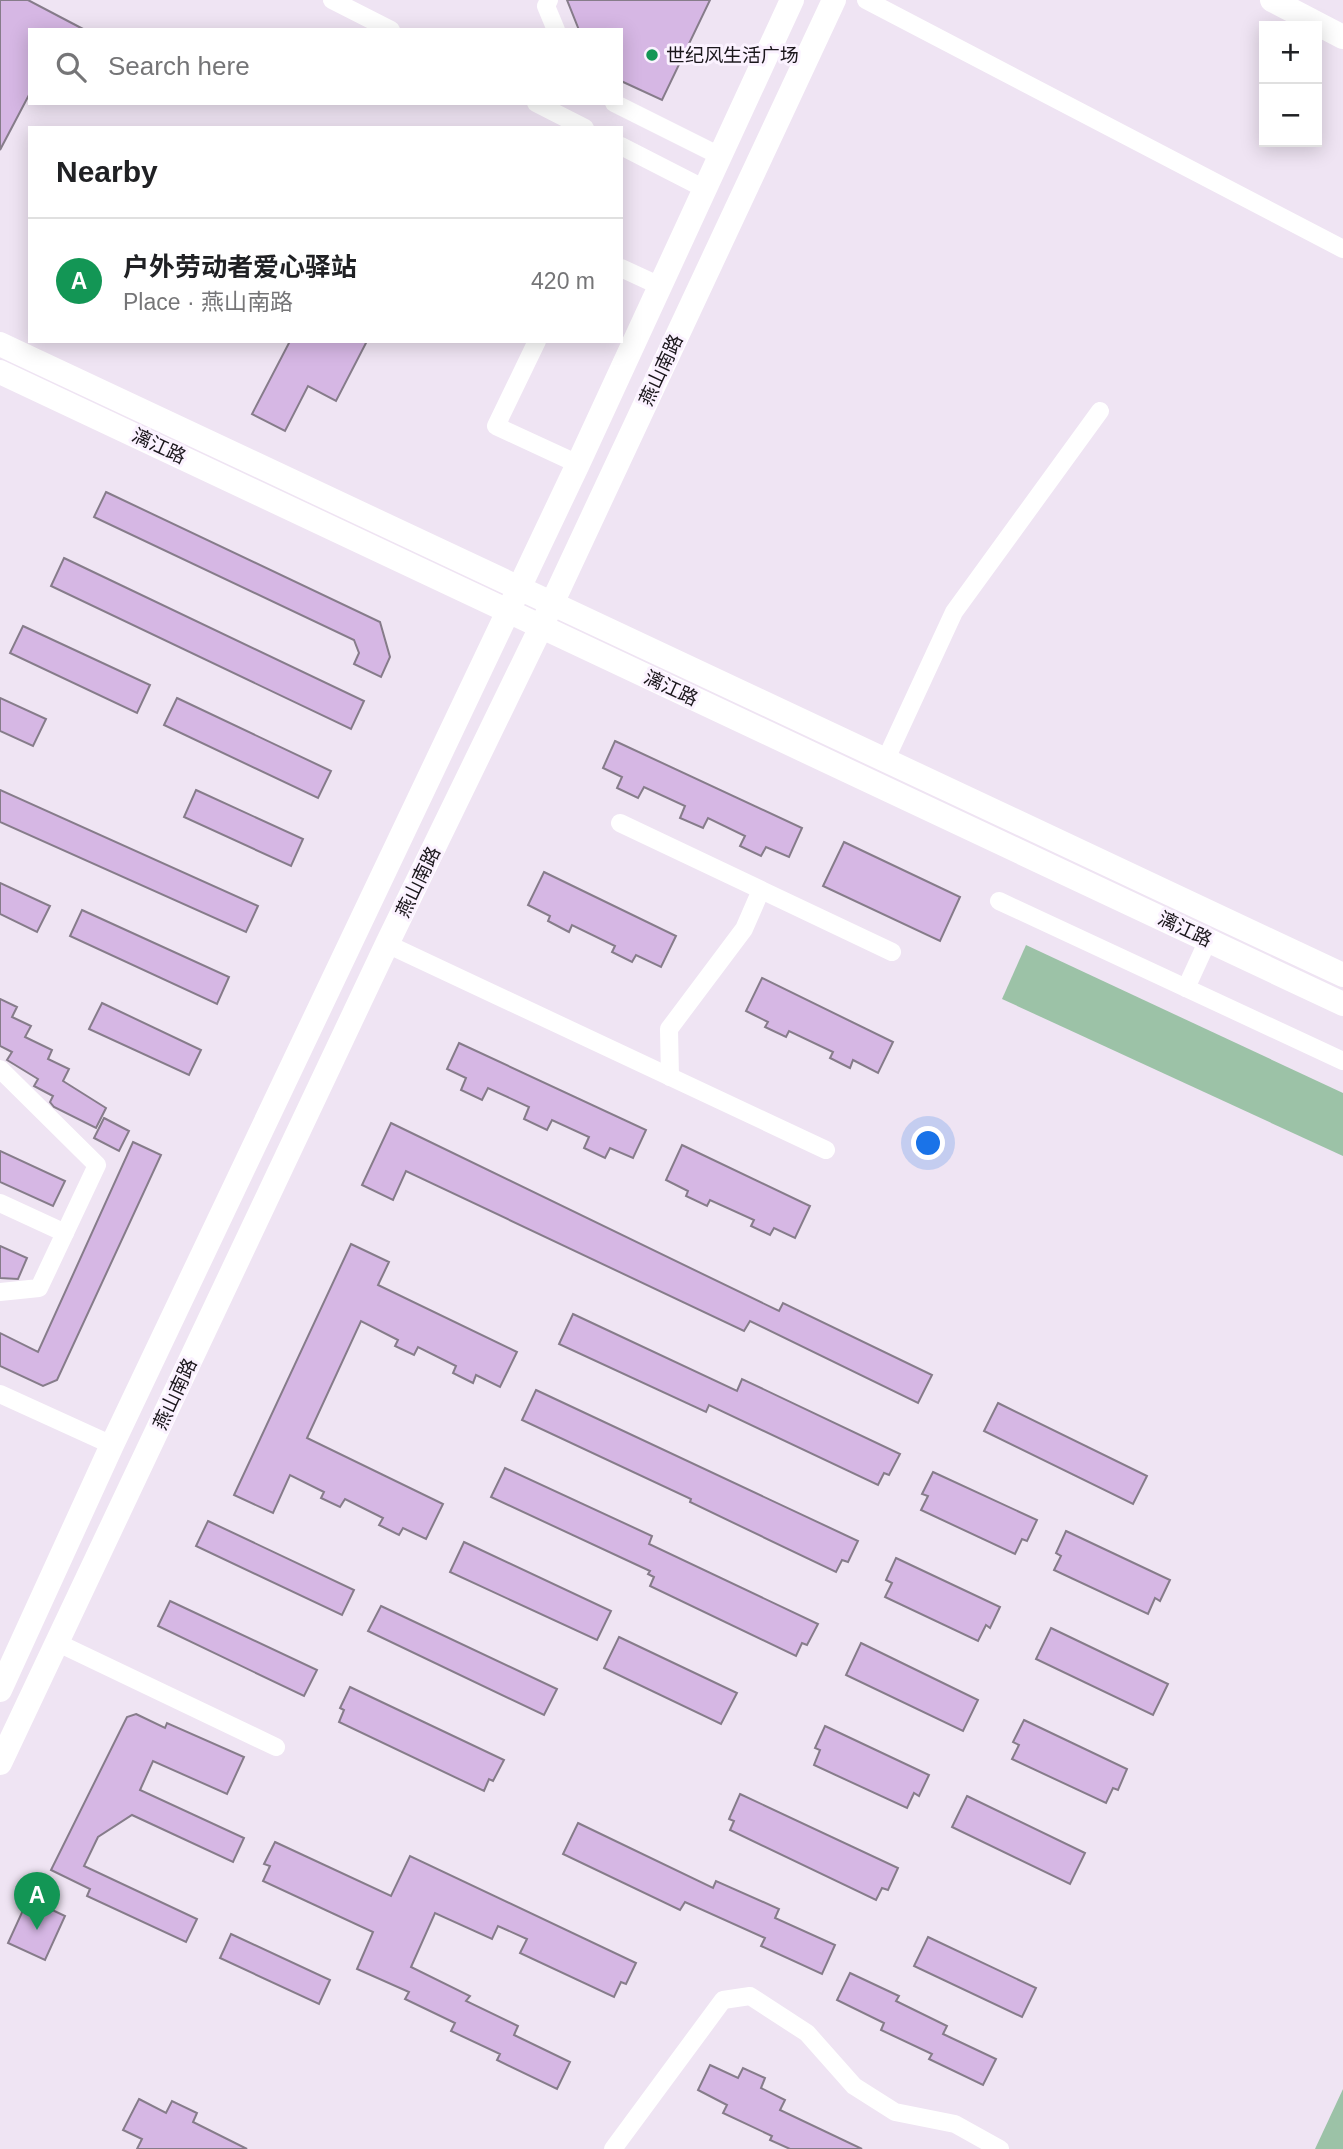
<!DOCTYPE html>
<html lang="en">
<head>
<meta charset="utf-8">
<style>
	body { margin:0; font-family:Helvetica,"Noto Sans SC",sans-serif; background:#f2f2f2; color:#202124 }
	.controls { position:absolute; right:21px; top:21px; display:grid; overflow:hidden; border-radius:0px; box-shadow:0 4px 18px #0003 }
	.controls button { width:63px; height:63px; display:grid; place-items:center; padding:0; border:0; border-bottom:2px solid #e0e0e0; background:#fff; color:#202124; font:35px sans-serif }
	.you { position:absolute; left:929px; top:1144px; width:24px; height:24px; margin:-18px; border:5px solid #fff; border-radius:50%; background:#1a73e8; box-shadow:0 0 0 10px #1a73e833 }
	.badge { display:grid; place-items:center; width:46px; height:46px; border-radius:50%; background:#139655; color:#fff; font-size:23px; font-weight:700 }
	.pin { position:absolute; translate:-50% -58px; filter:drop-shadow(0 2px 4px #0008) }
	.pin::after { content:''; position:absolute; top:37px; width:24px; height:21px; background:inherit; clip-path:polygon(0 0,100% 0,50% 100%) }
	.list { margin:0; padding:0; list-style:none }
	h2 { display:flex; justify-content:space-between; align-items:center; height:91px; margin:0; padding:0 28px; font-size:30px }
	h2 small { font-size:23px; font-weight:400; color:#757577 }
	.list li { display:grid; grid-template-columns:46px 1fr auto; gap:21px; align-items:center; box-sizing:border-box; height:126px; padding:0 28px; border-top:2px solid #e0e0e0 }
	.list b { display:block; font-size:26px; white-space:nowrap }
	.list p { margin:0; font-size:23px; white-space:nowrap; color:#757577 }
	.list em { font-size:23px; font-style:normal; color:#757577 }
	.icon { flex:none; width:38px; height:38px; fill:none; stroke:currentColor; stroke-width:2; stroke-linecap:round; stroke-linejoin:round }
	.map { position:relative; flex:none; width:1343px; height:2149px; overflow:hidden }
	.search { position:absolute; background:#fff; box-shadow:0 4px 18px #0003; left:28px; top:28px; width:595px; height:77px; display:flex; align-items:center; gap:18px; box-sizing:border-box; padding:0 24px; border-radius:0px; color:#757577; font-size:26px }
	.panel { position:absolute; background:#fff; box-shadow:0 4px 18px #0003; left:28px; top:126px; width:595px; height:217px; border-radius:0px }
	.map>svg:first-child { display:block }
</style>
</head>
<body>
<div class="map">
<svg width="1343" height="2149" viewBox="0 0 1343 2149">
	<rect width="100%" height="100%" fill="#efe4f3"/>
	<g fill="#9cc2a7">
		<path d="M1026 945 1343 1093V1156L1002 999Z"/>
		<path d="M1343 2089V2149H1315Z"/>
	</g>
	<g fill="#d6b7e4" stroke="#867c8a" stroke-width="2">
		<path d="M0 0H28L85 30H30V93L0 150Z"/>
		<path d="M567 0H710L662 100 621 81V30H579Z"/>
		<path d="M290 341H367L336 401 308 386 285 431 252 414Z"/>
		<path d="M106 492 380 622 390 657 381 677 354 664 359 653 354 640 94 517Z"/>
		<path d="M64 558 364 701 351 729 51 586Z"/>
		<path d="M23 626 150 685 137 713 10 653Z"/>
		<path d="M0 698 46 719 33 746 0 731Z"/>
		<path d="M177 698 331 771 318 798 164 725Z"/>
		<path d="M615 741 802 828 789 857 766 847 761 856 740 846 745 836 708 818 703 828 680 818 685 806 644 787 638 798 617 788 622 777 603 768Z"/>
		<path d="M0 790 258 906 246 932 0 822Z"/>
		<path d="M196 790 303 839 291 866 184 817Z"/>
		<path d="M844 842 960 897 940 941 823 886Z"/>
		<path d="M544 872 676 936 661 967 636 955 632 962 612 952 615 946 572 925 569 932 548 921 550 916 528 905Z"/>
		<path d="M0 883 50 906 37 932 0 914Z"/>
		<path d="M82 910 229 977 217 1004 70 936Z"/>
		<path d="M762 978 893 1042 878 1073 853 1060 850 1068 830 1058 833 1052 789 1031 786 1037 765 1027 768 1022 746 1011Z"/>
		<path d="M0 999 17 1007 12 1017 31 1026 25 1037 52 1050 48 1059 69 1069 63 1081 106 1108 96 1128 54 1107 50 1102 53 1096 34 1086 38 1079 7 1060 12 1052 0 1046Z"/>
		<path d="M102 1003 201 1050 189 1075 89 1029Z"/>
		<path d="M459 1043 646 1130 633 1158 610 1148 605 1158 584 1148 589 1137 552 1120 547 1130 524 1119 529 1107 488 1088 482 1100 461 1090 466 1078 447 1069Z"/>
		<path d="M104 1118 129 1131 119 1151 94 1138Z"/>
		<path d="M391 1123 779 1311 783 1303 932 1375 918 1403 750 1321 744 1331 406 1171 393 1200 362 1185Z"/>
		<path d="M133 1142 161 1155 57 1380 43 1386 0 1366V1333L38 1352Z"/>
		<path d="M682 1145 810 1206 795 1238 774 1228 770 1235 751 1226 754 1220 710 1200 707 1206 686 1196 688 1191 666 1180Z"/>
		<path d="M0 1151 65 1181 53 1206 0 1182Z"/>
		<path d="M351 1244 389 1262 378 1285 517 1352 500 1387 476 1375 473 1383 453 1373 456 1366 418 1347 414 1355 395 1346 398 1340 361 1321 307 1438 443 1504 426 1539 403 1528 399 1535 379 1525 383 1518 345 1499 340 1507 321 1498 324 1492 290 1475 273 1513 234 1495Z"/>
		<path d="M0 1246 27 1258 18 1279 0 1278Z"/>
		<path d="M573 1314 737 1391 742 1379 900 1454 889 1475 884 1473 878 1485 709 1405 706 1412 559 1344Z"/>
		<path d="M536 1390 858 1541 848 1562 842 1560 836 1572 690 1502 691 1499 522 1420Z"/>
		<path d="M998 1403 1147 1476 1133 1504 984 1431Z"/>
		<path d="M505 1468 652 1536 649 1544 818 1624 807 1645 802 1643 796 1656 650 1586 654 1577 648 1574 650 1571 491 1497Z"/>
		<path d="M933 1472 1037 1520 1027 1541 1022 1539 1015 1554 921 1510 928 1496 922 1494Z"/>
		<path d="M208 1521 354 1590 342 1615 196 1546Z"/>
		<path d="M1066 1531 1170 1580 1160 1601 1155 1598 1148 1614 1054 1570 1061 1556 1056 1553Z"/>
		<path d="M464 1542 611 1611 597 1640 450 1572Z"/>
		<path d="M896 1558 1000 1607 990 1628 986 1625 978 1641 885 1597 892 1583 886 1580Z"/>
		<path d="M170 1601 317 1670 304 1696 158 1626Z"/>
		<path d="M381 1606 557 1689 544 1715 368 1631Z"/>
		<path d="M1051 1628 1168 1684 1153 1715 1036 1659Z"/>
		<path d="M619 1637 737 1693 721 1724 604 1668Z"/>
		<path d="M861 1643 978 1700 963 1731 846 1675Z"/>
		<path d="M350 1687 504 1760 493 1781 489 1779 484 1791 339 1722 344 1710 340 1708Z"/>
		<path d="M136 1714 165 1728 167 1723 244 1757 227 1794 153 1761 140 1790 244 1838 233 1862 132 1815 98 1837 84 1866 197 1919 186 1942 87 1896 90 1889 51 1870 127 1717Z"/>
		<path d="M1024 1720 1127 1769 1118 1790 1113 1788 1106 1803 1012 1759 1019 1745 1013 1742Z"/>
		<path d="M825 1726 929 1775 919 1796 914 1793 907 1808 814 1765 820 1750 815 1748Z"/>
		<path d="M740 1794 898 1868 888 1890 882 1888 876 1900 730 1830 734 1821 729 1819Z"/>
		<path d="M967 1796 1085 1853 1070 1884 952 1827Z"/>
		<path d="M578 1823 713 1888 716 1881 779 1909 775 1918 835 1945 822 1974 761 1946 765 1938 685 1902 680 1910 563 1854Z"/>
		<path d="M275 1842 391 1896 410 1856 636 1963 626 1984 621 1982 614 1997 520 1953 527 1939 498 1926 492 1939 435 1913 411 1967 470 1996 466 2001 518 2026 514 2035 570 2062 557 2089 497 2060 500 2054 451 2031 455 2023 405 1999 409 1992 357 1969 373 1932 263 1881 270 1866 264 1864Z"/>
		<path d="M46 1907 65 1916 45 1960 8 1943 24 1908 41 1916Z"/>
		<path d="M231 1934 330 1980 319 2004 220 1958Z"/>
		<path d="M928 1937 1036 1988 1022 2017 914 1966Z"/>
		<path d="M850 1973 899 1996 896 2001 947 2026 943 2034 996 2059 983 2085 929 2059 932 2054 881 2030 884 2023 837 2000Z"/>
		<path d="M710 2065 738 2078 743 2068 765 2078 761 2088 785 2100 780 2110 862 2149H790L770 2140 772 2136 723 2113 727 2105 698 2090Z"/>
		<path d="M139 2099 166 2113 172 2101 197 2113 193 2122 247 2149H137L142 2139 123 2130Z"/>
	</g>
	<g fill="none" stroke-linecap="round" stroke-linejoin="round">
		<g stroke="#fff" stroke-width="18">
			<path d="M332 0 391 30"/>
			<path d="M549 0 546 6 556 30"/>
			<path d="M866 0 1343 249"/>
			<path d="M536 103 585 128"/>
			<path d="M614 103 720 156"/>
			<path d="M621 146 705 189"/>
			<path d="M621 268 660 286"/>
			<path d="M537 341 496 426 578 464"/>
			<path d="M886 759 954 612 1100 411"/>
			<path d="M620 823 892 952"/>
			<path d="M999 901 1343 1061"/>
			<path d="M387 944 826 1150"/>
			<path d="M1186 988 1208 940"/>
			<path d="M0 1069 97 1165 39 1288 0 1292"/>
			<path d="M670 1077 669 1029 744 929 761 890"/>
			<path d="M0 1203 65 1233"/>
			<path d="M0 1394 112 1445"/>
			<path d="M58 1643 276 1747"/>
			<path d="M613 2149 723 2000 750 1996 807 2033 854 2086 895 2112 955 2124 1000 2149"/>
		</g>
		<g stroke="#fff" stroke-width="24">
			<path d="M1272 0 1343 37"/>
			<path d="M0 344 1343 975"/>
			<path d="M0 372 1343 1004"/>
			<path d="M0 1690 112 1445 578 464 792 0"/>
			<path d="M0 1763 387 944 541 627 834 0"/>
		</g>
	</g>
	<circle fill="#139655" stroke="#fbf2ff" stroke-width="2.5" cx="652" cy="55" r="7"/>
	<g text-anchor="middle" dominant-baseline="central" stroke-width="6" stroke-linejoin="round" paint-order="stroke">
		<g font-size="19" fill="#1a161b" stroke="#fbf2ff" text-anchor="start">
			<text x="666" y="55">世纪风生活广场</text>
		</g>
		<g font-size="19" fill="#1a161b" stroke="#fbf2ff">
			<text transform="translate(661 370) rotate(-65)">燕山南路</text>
			<text transform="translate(159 446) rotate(25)">漓江路</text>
			<text transform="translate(671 688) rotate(25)">漓江路</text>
			<text transform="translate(418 882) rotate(-64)">燕山南路</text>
			<text transform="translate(1185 929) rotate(25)">漓江路</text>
			<text transform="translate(175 1394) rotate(-65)">燕山南路</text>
		</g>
	</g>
</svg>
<div class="controls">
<button>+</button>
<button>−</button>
</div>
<div class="you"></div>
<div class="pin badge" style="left:37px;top:1930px">A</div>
<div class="search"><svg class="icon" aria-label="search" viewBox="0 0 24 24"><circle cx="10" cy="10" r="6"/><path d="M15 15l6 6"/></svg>Search here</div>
<section class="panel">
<h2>Nearby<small></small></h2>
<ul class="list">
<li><span class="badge">A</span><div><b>户外劳动者爱心驿站</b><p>Place · 燕山南路</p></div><em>420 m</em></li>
</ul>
</section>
</div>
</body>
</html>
